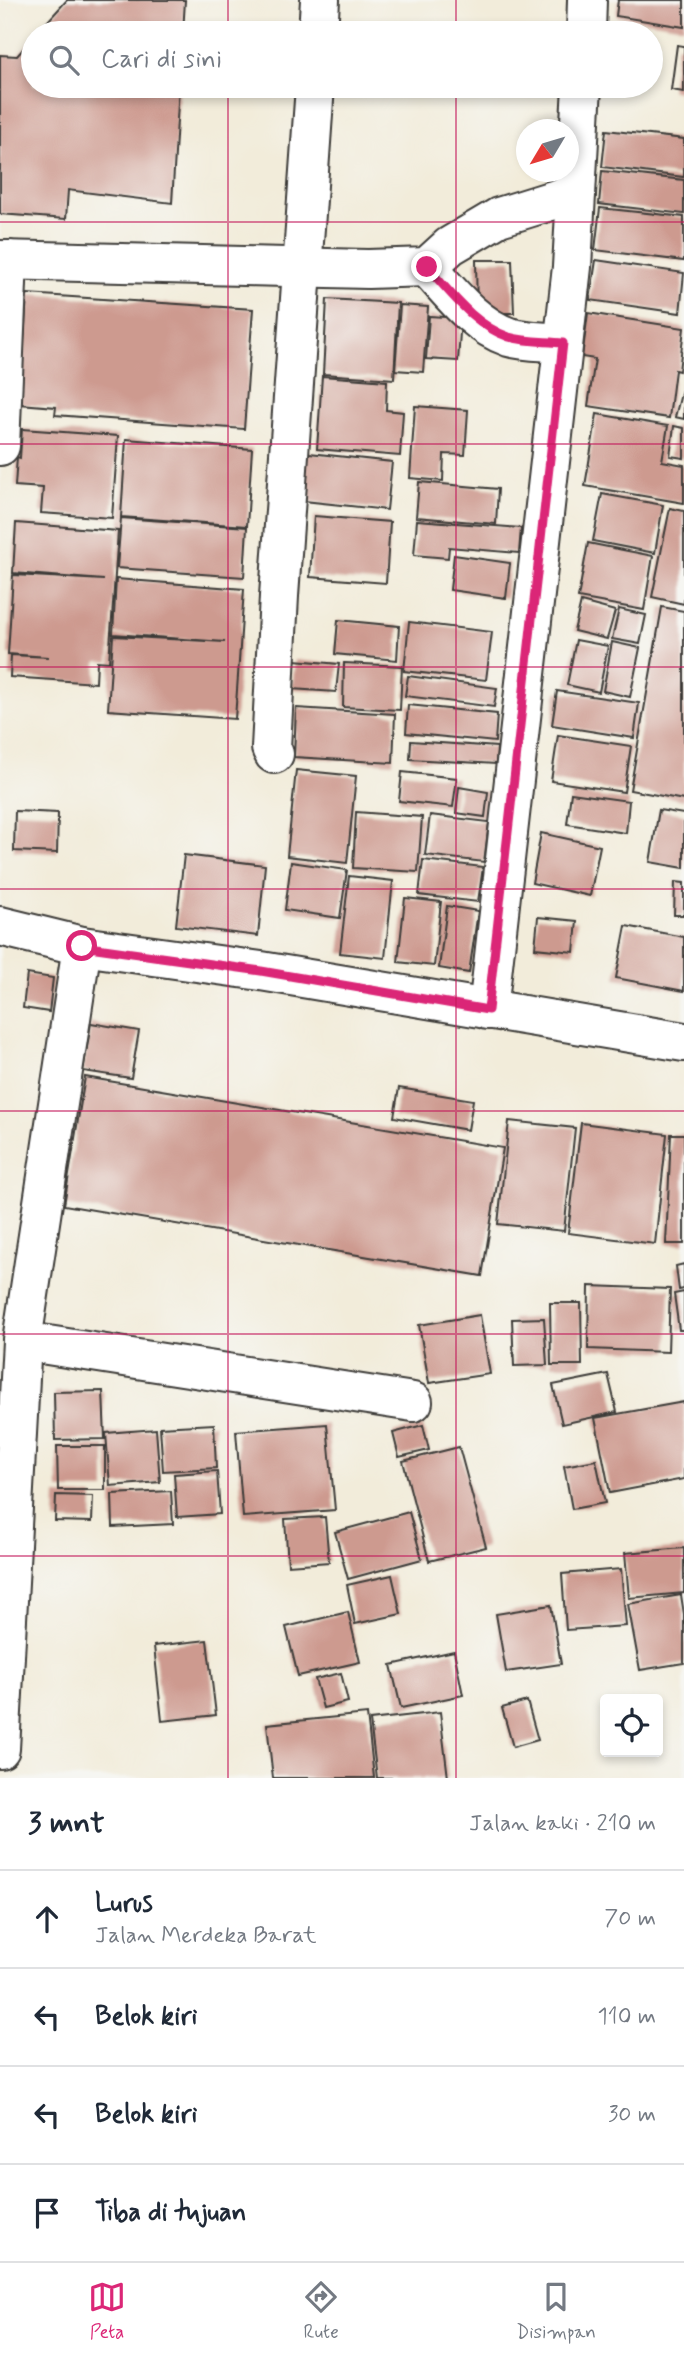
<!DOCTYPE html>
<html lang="id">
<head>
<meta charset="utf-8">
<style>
	body { margin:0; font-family:Mynerve,sans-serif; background:#f6f6f7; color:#1f2937 }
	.controls { position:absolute; right:21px; bottom:21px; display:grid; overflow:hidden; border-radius:7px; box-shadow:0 4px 10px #0003 }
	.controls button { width:63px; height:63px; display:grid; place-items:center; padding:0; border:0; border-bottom:2px solid #e0e1e3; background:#fff; color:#1f2937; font:35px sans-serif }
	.compass { position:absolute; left:516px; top:119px; width:63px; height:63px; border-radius:50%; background:#fff; box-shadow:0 4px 10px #0003; rotate:232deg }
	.stop { position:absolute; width:21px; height:21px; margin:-16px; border:5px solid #db2777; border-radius:50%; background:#fff }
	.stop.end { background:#db2777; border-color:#fff; box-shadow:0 2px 7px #0008 }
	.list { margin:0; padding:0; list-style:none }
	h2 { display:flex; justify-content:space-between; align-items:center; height:91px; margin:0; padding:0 28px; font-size:30px }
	h2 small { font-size:23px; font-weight:400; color:#747a83 }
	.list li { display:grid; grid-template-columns:46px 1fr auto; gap:21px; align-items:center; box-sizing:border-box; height:98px; padding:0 28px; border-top:2px solid #e0e1e3 }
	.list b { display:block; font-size:26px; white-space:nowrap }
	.list p { margin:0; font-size:23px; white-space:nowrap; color:#747a83 }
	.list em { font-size:23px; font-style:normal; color:#747a83 }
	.icon { flex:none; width:38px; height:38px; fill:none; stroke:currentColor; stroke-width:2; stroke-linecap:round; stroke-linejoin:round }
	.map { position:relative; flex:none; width:684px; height:1778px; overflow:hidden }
	.search { position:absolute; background:#fff; box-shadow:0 4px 10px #0003; left:21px; right:21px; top:21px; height:77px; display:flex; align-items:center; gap:18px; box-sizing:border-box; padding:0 24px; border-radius:38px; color:#747a83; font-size:26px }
	.sheet { height:483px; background:#fff }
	nav { display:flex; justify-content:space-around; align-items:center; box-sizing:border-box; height:98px; border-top:2px solid #e0e1e3; background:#fff; font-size:19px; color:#747a83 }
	nav a { display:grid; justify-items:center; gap:4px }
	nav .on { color:#db2777 }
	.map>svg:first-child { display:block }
</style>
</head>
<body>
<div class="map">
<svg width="684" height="1778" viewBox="0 0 684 1778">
	<rect width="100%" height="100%" fill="#f6f6f2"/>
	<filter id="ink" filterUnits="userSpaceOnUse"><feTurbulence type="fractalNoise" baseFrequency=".0143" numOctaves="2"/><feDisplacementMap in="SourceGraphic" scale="14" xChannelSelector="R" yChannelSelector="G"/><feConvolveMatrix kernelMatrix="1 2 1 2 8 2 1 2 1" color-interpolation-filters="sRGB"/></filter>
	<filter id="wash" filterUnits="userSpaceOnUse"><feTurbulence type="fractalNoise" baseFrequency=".00686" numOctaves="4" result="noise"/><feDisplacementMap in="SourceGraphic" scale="28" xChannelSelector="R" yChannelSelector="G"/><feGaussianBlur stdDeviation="1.57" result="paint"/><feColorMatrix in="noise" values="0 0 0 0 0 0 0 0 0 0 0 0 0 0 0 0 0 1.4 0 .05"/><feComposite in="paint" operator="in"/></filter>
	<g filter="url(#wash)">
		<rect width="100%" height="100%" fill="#f2ecda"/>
		<g id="blocks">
			<g fill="#cd9a8f">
				<path d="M67 0H185L183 33H37Z"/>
				<path d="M618 0H684V27L616 16Z"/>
				<path d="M33 38V86H179L172 203 68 190 66 219 0 214V55L17 56Z"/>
				<path d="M677 45 684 46V92L671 90Z"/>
				<path d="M606 130 684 139V177L602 167Z"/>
				<path d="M602 171 684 180V214L599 204Z"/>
				<path d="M600 208 684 217V261L595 250Z"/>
				<path d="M476 260H512L514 313H477Z"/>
				<path d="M596 260 684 273 680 313 590 300Z"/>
				<path d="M27 294 253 309 244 429 55 415 56 407 20 404Z"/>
				<path d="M327 299 398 303 394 379 323 374Z"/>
				<path d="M400 305 428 307 423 372 395 370Z"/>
				<path d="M588 313 684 328 679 371 675 370 669 418 588 406 595 359 582 357Z"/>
				<path d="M429 316 461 318 458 361 426 359Z"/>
				<path d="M322 376 387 381 386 410 403 412 400 456 317 449Z"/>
				<path d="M683 386H684V419L675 417Z"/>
				<path d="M415 406 468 410 465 455 444 454 443 481 410 478Z"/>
				<path d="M597 414 668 426 662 461 684 465V503L585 486Z"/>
				<path d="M674 426 684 428V458L670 456Z"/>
				<path d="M22 429 118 436 112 518 41 513 43 488 15 486 17 457 20 458Z"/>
				<path d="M126 439 252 449 247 526 121 517Z"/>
				<path d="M300 452 392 462 387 510 295 500Z"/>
				<path d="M419 482 498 489 496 524 416 517Z"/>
				<path d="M602 494 663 505 655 553 593 541Z"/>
				<path d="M670 508 684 511V604L652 597Z"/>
				<path d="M314 516 390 522 386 583 310 577Z"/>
				<path d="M121 518 247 527 244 577 117 568Z"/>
				<path d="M417 520 521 528 519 553 449 547 448 558 414 555Z"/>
				<path d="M16 523 118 531 109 662 97 661 96 683 10 677 11 655 48 657 8 654 13 575 104 580 13 573Z"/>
				<path d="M588 543 653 556 644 610 578 598Z"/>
				<path d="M454 555 510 563 506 598 450 590Z"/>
				<path d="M116 579 244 589 235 719 108 710 113 636 225 642 113 634Z"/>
				<path d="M581 602 615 611 607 639 574 631Z"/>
				<path d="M662 607 684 611V800L630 790Z"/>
				<path d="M619 609 646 615 640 644 612 639Z"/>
				<path d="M338 620 399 626 397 660 335 654Z"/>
				<path d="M409 622 492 632 486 680 404 671Z"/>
				<path d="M576 640 608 646 599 692 567 685Z"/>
				<path d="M612 642 640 648 630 697 603 691Z"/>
				<path d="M295 660 339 664 336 692 292 689Z"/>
				<path d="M344 663 402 666 400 710 343 707Z"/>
				<path d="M408 676 497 688 494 707 405 696Z"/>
				<path d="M557 691 639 703 634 738 552 725Z"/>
				<path d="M408 705 497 714 495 742 406 733Z"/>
				<path d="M296 708 395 714 393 763 294 757Z"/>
				<path d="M558 735 631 746 624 792 551 781Z"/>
				<path d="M411 741 497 747 496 764 410 759Z"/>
				<path d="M296 770 356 776 347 863 287 856Z"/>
				<path d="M402 772 457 778 453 807 399 801Z"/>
				<path d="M459 787 488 792 485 817 456 813Z"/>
				<path d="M571 793 629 801 626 833 567 824Z"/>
				<path d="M659 810 684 814V868L650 862Z"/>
				<path d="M15 811 58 813 57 853 14 851Z"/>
				<path d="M356 812 422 817 418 872 353 868Z"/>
				<path d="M430 815 489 822 484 862 425 855Z"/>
				<path d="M541 833 600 846 590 896 532 883Z"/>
				<path d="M184 855 265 865 258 936 176 926Z"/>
				<path d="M423 860 483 867 478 902 419 895Z"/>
				<path d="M291 862 347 870 340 918 285 910Z"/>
				<path d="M349 876 393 881 385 958 340 953Z"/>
				<path d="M675 882 684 883V915H674Z"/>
				<path d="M405 898 441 902 434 966 398 962Z"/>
				<path d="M447 906 478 911 469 973 439 968Z"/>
				<path d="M538 917 577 921 574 952 535 948Z"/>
				<path d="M626 926 684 937V991L616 978Z"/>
				<path d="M27 974 53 978 49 1012 23 1008Z"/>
				<path d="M91 1023 139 1031 131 1078 83 1071Z"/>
				<path d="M85 1077 503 1148 482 1276 64 1205Z"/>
				<path d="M399 1088 473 1100 468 1130 394 1117Z"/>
				<path d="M509 1121 575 1128 564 1231 498 1224Z"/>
				<path d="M581 1123 667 1134 655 1244 568 1233Z"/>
				<path d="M671 1134H684V1244H666Z"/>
				<path d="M684 1264V1289L679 1290 676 1266Z"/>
				<path d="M589 1286 670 1289 668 1352 588 1349Z"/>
				<path d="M684 1292V1330H679L674 1294Z"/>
				<path d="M550 1303H581L582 1365H551Z"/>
				<path d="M480 1315 490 1374 429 1383 419 1325Z"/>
				<path d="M544 1318 547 1365 514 1366 512 1319Z"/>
				<path d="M608 1374 617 1412 562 1424 553 1385Z"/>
				<path d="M103 1391 105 1439 55 1440 54 1392Z"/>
				<path d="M684 1402V1479L610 1493 595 1418Z"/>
				<path d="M214 1424 216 1468 163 1471 160 1427Z"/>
				<path d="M327 1424 335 1510 243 1517 236 1431Z"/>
				<path d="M423 1425 429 1450 399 1457 393 1433Z"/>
				<path d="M156 1429 160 1482 110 1486 106 1433Z"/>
				<path d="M57 1446H105V1490H58Z"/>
				<path d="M459 1447 486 1547 429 1561 403 1461Z"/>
				<path d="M596 1460 605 1503 572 1509 564 1466Z"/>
				<path d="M217 1471 220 1514 177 1517 174 1474Z"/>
				<path d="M171 1491 173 1524 113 1527 112 1494Z"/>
				<path d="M56 1495 93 1496 92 1522 55 1521Z"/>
				<path d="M409 1512 422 1559 348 1579 335 1532Z"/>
				<path d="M325 1517 329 1562 288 1565 285 1519Z"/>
				<path d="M684 1548V1593L629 1598 625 1553Z"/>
				<path d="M621 1569 626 1626 566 1630 562 1574Z"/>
				<path d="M392 1575 401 1614 355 1624 347 1585Z"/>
				<path d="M681 1595 684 1614V1663L640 1670 628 1604Z"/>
				<path d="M551 1605 561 1664 506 1672 496 1614Z"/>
				<path d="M348 1612 360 1662 298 1676 286 1627Z"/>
				<path d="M207 1640 216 1715 162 1721 154 1646Z"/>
				<path d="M454 1651 463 1695 401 1708 391 1665Z"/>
				<path d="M341 1673 348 1702 323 1708 315 1679Z"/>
				<path d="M527 1701 538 1740 513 1747 502 1708Z"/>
				<path d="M440 1712 448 1778H377L370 1720Z"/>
				<path d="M367 1714 374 1778H273L267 1724Z"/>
			</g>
		</g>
	</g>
	<g filter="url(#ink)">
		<use href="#blocks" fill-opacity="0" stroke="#3c3b38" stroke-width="2"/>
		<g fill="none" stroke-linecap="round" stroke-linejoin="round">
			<g stroke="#3c3b38" stroke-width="42">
				<g id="street">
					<path d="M318 33 320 0"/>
					<path d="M586 33 587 0"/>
					<path d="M0 260 368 269 427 267 450 246 499 217 576 193"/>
					<path d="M427 267C451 293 474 325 509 337 526 342 546 341 563 343"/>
					<path d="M0 446 8 260"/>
					<path d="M274 754 271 748 279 596 315 86"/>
					<path d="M488 1010 572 267 582 86"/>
					<path d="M22 1341 413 1402"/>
					<path d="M0 1749 22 1341 82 946"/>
				</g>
			</g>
			<g stroke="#3c3b38" stroke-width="42">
				<path id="secondary" d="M0 926 82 946 261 971 684 1042"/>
			</g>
			<use href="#street" stroke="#fff" stroke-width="38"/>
			<use href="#secondary" stroke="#fff" stroke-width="38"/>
		</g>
	</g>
	<g fill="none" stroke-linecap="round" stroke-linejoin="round" filter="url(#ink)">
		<path stroke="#db2777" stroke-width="9" d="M82 946 261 971 488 1010 563 343C546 341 526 342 509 337 474 325 451 293 427 267"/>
	</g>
	<path fill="none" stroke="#c2185b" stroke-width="2" stroke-opacity="0.55" d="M228 0V33M456 0V33M228 86V1778M456 86V1778M0 222H684M0 444H684M0 667H684M0 889H684M0 1111H684M0 1334H684M0 1556H684"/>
</svg>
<div class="controls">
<button><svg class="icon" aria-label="locate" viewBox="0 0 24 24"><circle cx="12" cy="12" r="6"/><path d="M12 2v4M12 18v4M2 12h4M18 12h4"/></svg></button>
</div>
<svg class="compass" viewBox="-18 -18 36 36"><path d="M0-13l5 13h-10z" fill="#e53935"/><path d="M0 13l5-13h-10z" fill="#747a83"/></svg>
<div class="stop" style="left:82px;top:946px"></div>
<div class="stop end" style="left:427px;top:267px"></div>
<div class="search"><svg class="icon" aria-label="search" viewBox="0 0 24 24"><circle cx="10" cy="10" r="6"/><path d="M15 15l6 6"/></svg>Cari di sini</div>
</div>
<section class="sheet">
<h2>3 mnt<small>Jalan kaki · 210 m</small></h2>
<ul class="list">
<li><svg class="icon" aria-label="ahead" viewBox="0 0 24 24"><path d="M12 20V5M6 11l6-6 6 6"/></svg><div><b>Lurus</b><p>Jalan Merdeka Barat</p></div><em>70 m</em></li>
<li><svg class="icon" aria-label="left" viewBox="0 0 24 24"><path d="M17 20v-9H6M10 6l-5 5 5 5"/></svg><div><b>Belok kiri</b></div><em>110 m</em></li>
<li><svg class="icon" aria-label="left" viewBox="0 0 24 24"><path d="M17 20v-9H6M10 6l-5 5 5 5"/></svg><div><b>Belok kiri</b></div><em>30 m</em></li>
<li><svg class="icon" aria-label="arrive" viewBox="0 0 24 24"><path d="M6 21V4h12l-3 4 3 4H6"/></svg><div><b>Tiba di tujuan</b></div></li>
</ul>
</section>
<nav>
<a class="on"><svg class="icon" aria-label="map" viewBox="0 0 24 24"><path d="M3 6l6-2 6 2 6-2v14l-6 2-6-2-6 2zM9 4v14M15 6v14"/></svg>Peta</a>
<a><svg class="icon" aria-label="directions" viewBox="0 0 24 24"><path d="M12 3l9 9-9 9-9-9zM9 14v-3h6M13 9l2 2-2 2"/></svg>Rute</a>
<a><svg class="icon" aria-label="saved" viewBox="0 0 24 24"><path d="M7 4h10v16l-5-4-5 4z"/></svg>Disimpan</a>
</nav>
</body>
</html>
